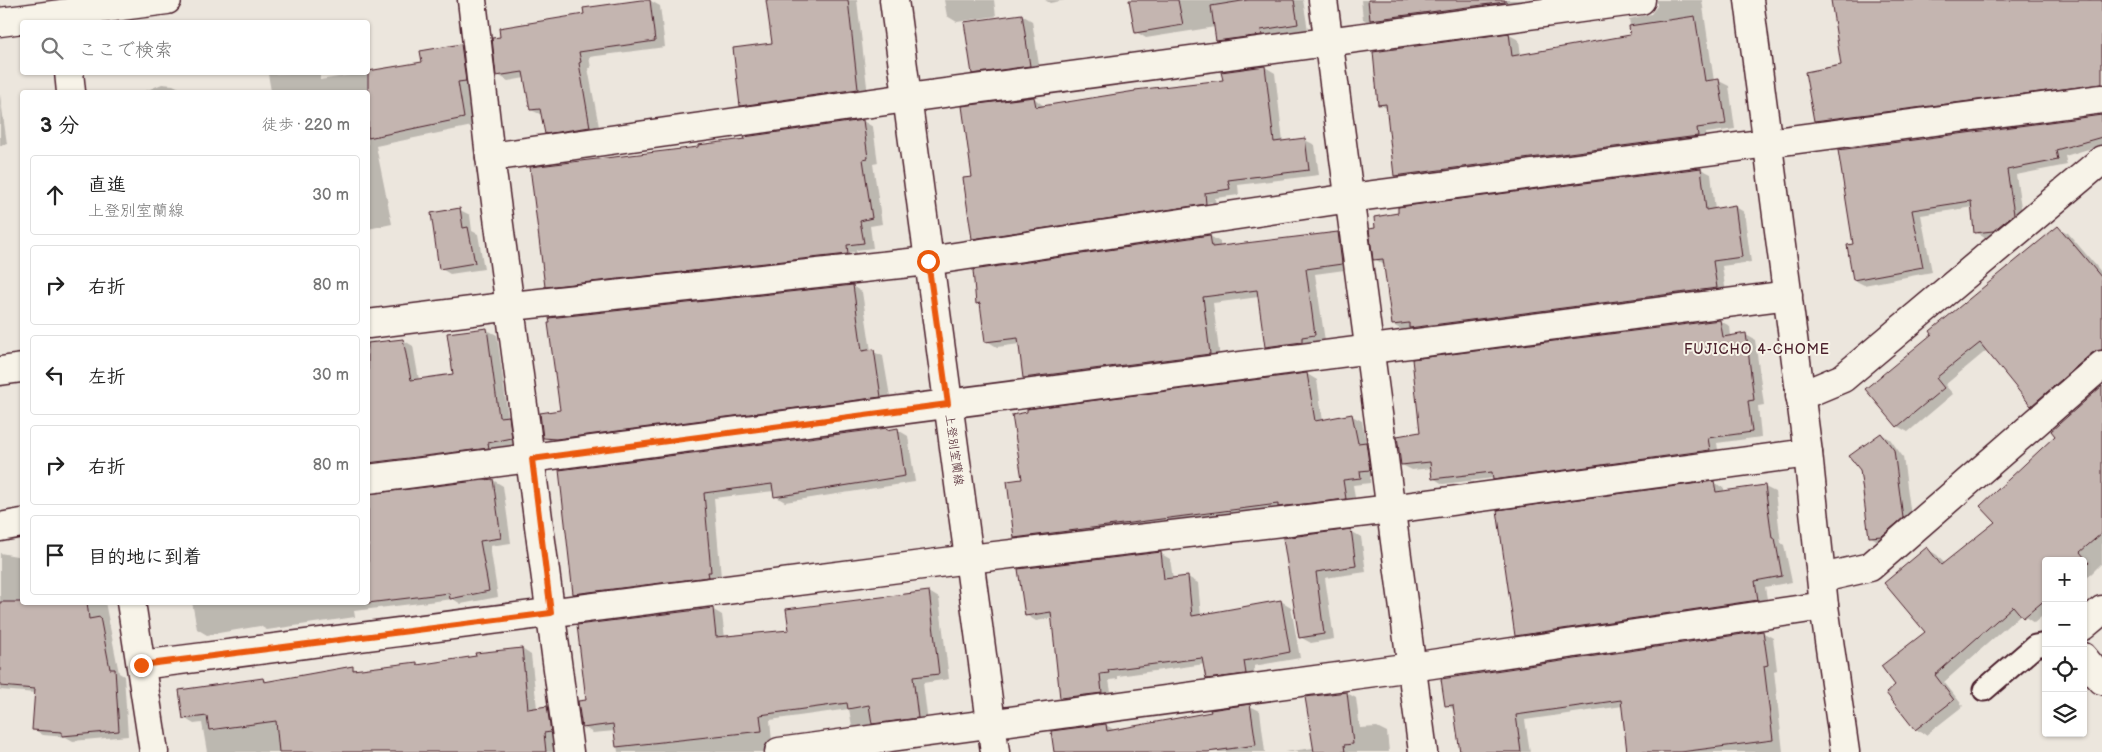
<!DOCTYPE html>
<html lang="ja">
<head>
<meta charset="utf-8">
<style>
	body { margin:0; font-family:"Balsamiq Sans","Klee One",sans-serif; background:#f6f6f6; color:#222 }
	.controls { position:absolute; right:15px; bottom:15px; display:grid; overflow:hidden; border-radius:5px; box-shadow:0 1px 4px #0004 }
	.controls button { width:45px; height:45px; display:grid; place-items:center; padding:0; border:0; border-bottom:1px solid #e0e0e0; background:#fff; color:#222; font:25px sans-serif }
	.stop { position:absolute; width:15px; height:15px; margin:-11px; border:4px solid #ea580c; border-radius:50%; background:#fff }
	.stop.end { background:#ea580c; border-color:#fff; box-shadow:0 1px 5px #0008 }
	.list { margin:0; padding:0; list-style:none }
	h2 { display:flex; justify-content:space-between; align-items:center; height:65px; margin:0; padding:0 20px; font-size:21px }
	h2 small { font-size:16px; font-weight:400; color:#767676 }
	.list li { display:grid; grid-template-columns:32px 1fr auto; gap:15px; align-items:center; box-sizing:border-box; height:80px; margin:0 10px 10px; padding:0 10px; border:1px solid #e0e0e0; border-radius:5px }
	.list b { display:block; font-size:19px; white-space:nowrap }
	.list p { margin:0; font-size:16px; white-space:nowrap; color:#767676 }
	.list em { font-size:16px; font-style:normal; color:#767676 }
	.icon { flex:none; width:28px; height:28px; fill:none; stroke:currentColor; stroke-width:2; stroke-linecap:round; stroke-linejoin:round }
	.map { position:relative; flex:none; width:2102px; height:752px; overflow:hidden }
	.search { position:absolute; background:#fff; box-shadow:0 1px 4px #0004; left:20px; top:20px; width:350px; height:55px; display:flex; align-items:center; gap:12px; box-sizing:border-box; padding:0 18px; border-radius:5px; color:#767676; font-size:19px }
	.panel { position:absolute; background:#fff; box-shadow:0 1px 4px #0004; left:20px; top:90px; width:350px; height:515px; border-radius:5px }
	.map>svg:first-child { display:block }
</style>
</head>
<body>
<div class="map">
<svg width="2102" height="752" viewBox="0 0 2102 752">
	<rect width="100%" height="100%" fill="#ece6dd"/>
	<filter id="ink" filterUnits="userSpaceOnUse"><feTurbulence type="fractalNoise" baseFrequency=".02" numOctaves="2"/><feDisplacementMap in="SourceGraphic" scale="10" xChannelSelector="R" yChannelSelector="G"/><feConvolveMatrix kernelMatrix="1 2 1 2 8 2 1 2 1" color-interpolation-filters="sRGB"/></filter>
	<g filter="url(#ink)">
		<g fill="#0003" fill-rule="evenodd">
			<path d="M649 0 660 6 665 47 589 57 591 68H588L600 132 556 139 546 133 542 115 531 110 525 78 508 81 498 75 585 16Z"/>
			<path d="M768 0H857L868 95 752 111 741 105 774 44Z"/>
			<path d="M944 0H994L996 16 957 22 947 16Z"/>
			<path d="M1045 0H1065L1050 3Z"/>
			<path d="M1131 0H1303L1308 30 1228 46 1218 40 1215 27 1146 38 1136 32Z"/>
			<path d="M1361 0H1559L1373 25 1363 19Z"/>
			<path d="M1657 0H1702L1714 81H1719L1729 86 1735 129 1706 133 1707 142 1406 181 1396 176 1388 109 1379 104 1509 35 1519 40 1521 56 1632 36 1629 19 1651 14 1657 6Z"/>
			<path d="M1832 0H2102V90L1825 126 1815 120 1842 66Z"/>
			<path d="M1022 15 1032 21 1040 71 983 79 973 73Z"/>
			<path d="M461 45 474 52 477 125 376 146 392 224 368 229V92H269L271 91 268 74 316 72 320 74V80L423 63Z"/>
			<path d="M1265 67 1275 73 1283 142 1305 140 1315 145 1319 175 1238 185 1239 195 1215 198 1216 209 983 244 973 238V178L1034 98 1045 107 1224 81ZM1212 202 1213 204 980 239V236Z"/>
			<path d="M162 84 173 85 188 92H143Z"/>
			<path d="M0 94 7 144 0 146Z"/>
			<path d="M2102 116V145L2065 156 2067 165 2016 175 2023 220 2003 236 1985 238 1975 232 1973 207 1921 215 1932 272 1864 285 1854 280 1855 245 1839 151Z"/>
			<path d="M863 121 873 127 878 163 873 164 882 224 870 226 873 248 856 250 858 259 556 292 546 286 700 148ZM854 252V255L554 287V284Z"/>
			<path d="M1701 169 1711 174 1715 210 1734 206 1744 212 1751 262 1722 266 1726 293 1420 333 1413 329 1402 330 1393 325 1384 265 1375 259 1377 229 1400 214 1399 209Z"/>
			<path d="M460 210 470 215 472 231 478 234 484 269 450 274 440 268Z"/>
			<path d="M2058 228 2068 233 2102 273V359L2042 411 2032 405 1987 350 1945 385 1953 394 1908 432 1897 426 1867 389Z"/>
			<path d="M1338 234 1348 239 1352 269 1315 274 1325 341 1311 343 1312 347 1276 352 1266 346 1259 297 1213 303 1220 359 1034 383 1024 378 1020 344 997 347 987 341 982 306 977 303 1210 236 1220 242V247Z"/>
			<path d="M852 286 862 292 871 351 883 356 891 402 554 443 544 437 561 411Z"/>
			<path d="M1720 321 1730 326 1731 337 1746 335 1755 340 1764 405 1758 406 1761 437 1717 443 1719 456 1504 484 1494 478 1443 484 1433 478 1432 468 1412 470 1402 465 1421 433 1414 361Z"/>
			<path d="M487 330 497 335 508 417 519 423 521 444 498 448V453L368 473V342L374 341 378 343 403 340 413 346 419 380 454 375Z"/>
			<path d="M1307 374 1317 380 1323 421 1352 416 1362 421 1366 443 1376 449 1379 475 1370 476V483L1353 485 1356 504 1025 543 1015 537 1024 480Z"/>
			<path d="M2102 387V563L2083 582V561H2046V613L2034 623 2021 614 1944 682 1963 706 1926 735 1915 729 1897 686 1927 632V549L1937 555 1945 564 1997 522 2057 436Z"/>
			<path d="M886 429 890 431 898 430 908 436 915 482 785 502 775 496 774 491 714 498 721 577 584 599 574 593 561 471Z"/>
			<path d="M1881 434 1890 439 1903 457 1912 523 1880 542 1871 537Z"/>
			<path d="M493 480 503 486 511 543 490 546 498 597 461 604 453 599 354 611 355 617 267 630 260 626 207 635 197 629 192 602H368V495Z"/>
			<path d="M1714 483 1724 488V492L1765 487 1775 492 1781 543 1784 545 1792 582 1765 587 1768 605 1526 641 1516 635Z"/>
			<path d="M1351 531 1361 537 1366 572 1325 578 1334 639 1311 643 1300 637 1285 539Z"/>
			<path d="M0 553 22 557V602H105L119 673 124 676 128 736 73 741 66 737 43 735 33 729 36 693 0 690Z"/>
			<path d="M1160 553 1170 559 1173 579 1188 577 1198 583 1201 616 1281 601 1291 607 1300 658 1254 666 1255 679 1217 684 1207 678 1205 664 1118 676V679L1109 680 1112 698 1071 703 1061 698 1053 618 1036 621 1026 615Z"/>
			<path d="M929 592 939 598 949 679 923 683 928 723 862 732 852 726 849 709 770 720 773 752H618L615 731 593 733 583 727 588 701 578 637 712 609 722 615 725 638 790 631Z"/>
			<path d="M1762 632 1773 638 1777 670 1774 671 1783 752H1629L1623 706 1525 720 1530 752H1461L1455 710 1446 705Z"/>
			<path d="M522 649 531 655 537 708 547 707 557 713 560 737 553 738 555 752H207L202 723 194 724 184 718 263 679 268 682 353 668 358 670 416 663 420 665Z"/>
			<path d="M1347 693 1356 698 1360 728 1377 727 1387 732 1389 752H1284L1313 748 1307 698Z"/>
			<path d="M1250 706 1260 711 1265 752H1055L1106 725 1116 731Z"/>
		</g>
		<g fill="#c4b5b0" stroke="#4a1f2b">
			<path d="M641 0H650L655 41 579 52 581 62 579 63 590 127 545 134 540 109 530 110 523 72 496 76 492 38 500 37 499 28 584 14 583 8Z"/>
			<path d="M766 0H848L858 89 740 106 733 48 772 43Z"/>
			<path d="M1129 0H1178L1183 25 1135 33Z"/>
			<path d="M1248 0H1294L1298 24 1261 30 1262 35 1216 41 1211 6Z"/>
			<path d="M1368 0H1505V2L1370 20Z"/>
			<path d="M1831 0H2102V84L1814 121 1805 72 1841 65Z"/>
			<path d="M1022 14 1030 66 972 74 964 22Z"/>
			<path d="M1695 16 1705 81 1719 79 1726 124 1697 128 1698 136 1394 176 1386 104 1378 105 1373 52 1509 33 1512 56 1630 35 1629 26Z"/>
			<path d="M461 44 466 81 458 82 464 118 368 138V71L422 62 420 51Z"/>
			<path d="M1265 66 1274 142 1305 138 1309 170 1228 180 1230 189 1205 193 1206 204 972 239 963 178 972 177 962 106 1034 97 1036 107 1135 91V90L1223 80 1221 72Z"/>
			<path d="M2102 115V137L2056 150 2058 160 2007 170 2014 214 1993 231 1974 233 1971 201 1912 210 1923 267 1853 280 1847 245 1853 244 1838 150Z"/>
			<path d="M863 120 868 158 863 159 872 218 860 221 864 243 847 245 848 254 545 287 530 167 698 147V145L745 139 744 137Z"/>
			<path d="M1701 168 1706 210 1735 205 1742 257 1713 261 1717 288 1409 328V323L1392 325 1383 259 1373 260 1369 229 1375 228 1374 217 1398 213V207Z"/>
			<path d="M460 208 463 228 468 227 475 263 439 269 431 213Z"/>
			<path d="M2058 226 2102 278V350L2092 353 2031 406 1980 343 1936 378 1944 388 1897 427 1865 389 1932 334 1930 331Z"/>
			<path d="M1338 232 1342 264 1306 269 1315 335 1302 337V342L1265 347 1257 290 1203 297 1210 354 1023 378 1018 338 985 342 980 303 976 304 973 270 1210 235 1212 247Z"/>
			<path d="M853 285 862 351 874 349 881 397 556 439 543 438 540 413 560 410 548 323H550L549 318Z"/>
			<path d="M1720 320 1723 337 1746 333 1754 400 1748 401 1752 432 1708 438 1710 450 1493 480 1492 472 1432 479 1430 462 1401 465 1397 436 1420 432 1412 359Z"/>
			<path d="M487 328 499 417 509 416 512 438 488 443 489 448 368 463V343L403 339 411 380 453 374 447 333Z"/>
			<path d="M1307 373 1315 421 1352 414 1358 443 1366 442 1370 470 1360 471 1361 478 1343 480 1346 499 1278 507V504L1014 538 1007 481 1022 479 1012 415 1027 412V409Z"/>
			<path d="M2102 386V533L2080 552 2089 563 2083 567V561H2046V599L2023 618 2013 606 1935 675 1954 700 1915 730 1886 693 1895 685 1881 666 1925 632 1884 583 1927 547 1941 565 1995 522 1980 506 2055 436 2051 431Z"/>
			<path d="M887 428V430L898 428 905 476 774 497 772 484 704 493 711 572H708L709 577 573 594 559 470Z"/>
			<path d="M1881 433 1894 450 1903 518 1882 536 1869 537 1860 470 1849 456Z"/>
			<path d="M493 479 501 538 480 541 489 591 450 599 449 593 368 603V494Z"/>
			<path d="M1714 481 1716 492 1765 485 1772 538H1775L1782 576 1755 581 1758 600 1515 636 1497 510Z"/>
			<path d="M1351 529 1356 566 1316 572 1324 634 1299 638 1283 538Z"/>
			<path d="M1161 552 1164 579 1188 576 1192 616 1281 600 1290 652 1244 661 1246 674 1206 679 1202 658 1108 670 1109 673 1100 674 1102 693 1060 698 1051 612 1025 616 1018 569Z"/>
			<path d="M929 591 939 674 913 677 918 718 872 724 869 705 848 709 847 703 760 715 762 731 616 747 613 724 582 728 578 701 586 700 577 625 713 608 716 637 789 630 786 609Z"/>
			<path d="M0 602H87L89 619 100 617 110 669H115L119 731 62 736V732L32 730 35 689 0 686Z"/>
			<path d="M1763 631 1768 665 1764 666 1773 740 1681 752H1627L1621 700 1516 715 1521 752H1460L1453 705 1445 706 1441 679Z"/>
			<path d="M522 648 528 709 547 706 551 732 544 733 546 752H279L276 721 209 730 207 716 183 719 179 690 263 678 264 682 353 666V670L417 662V665L476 656 475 653Z"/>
			<path d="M1347 692 1353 744 1344 745 1345 752H1314L1305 697Z"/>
			<path d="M1250 704 1256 745 1208 752H1054L1051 731 1106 724 1107 731 1211 712 1210 710Z"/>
		</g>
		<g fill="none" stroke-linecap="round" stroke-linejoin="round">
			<g stroke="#4a1f2b" stroke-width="25">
				<path id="lane" d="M1984 690 2035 646 2046 644"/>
			</g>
			<g stroke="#4a1f2b" stroke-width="31">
				<g id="street">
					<path d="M472 0 490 157 569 752"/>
					<path d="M1323 0 1423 752"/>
					<path d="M1749 0 1808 453 1824 606 1845 752"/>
					<path d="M69 72 71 92"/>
					<path d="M490 157 907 98 1641 0"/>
					<path d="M368 324 512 306 928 261 1350 198 2102 99"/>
					<path d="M0 371 22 368"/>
					<path d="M1800 396 1843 378 2102 160"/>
					<path d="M368 479 1788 295"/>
					<path d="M0 527 22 523"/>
					<path d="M1822 578 1870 567 2102 365"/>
					<path d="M131 602 154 752"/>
					<path d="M2083 626 2102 610"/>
					<path d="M2083 657 2102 680"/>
					<path d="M141 665 969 559 1391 509 1808 453"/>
					<path d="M779 752 1412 667 1824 606"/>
				</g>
			</g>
			<g stroke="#4a1f2b" stroke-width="31">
				<g id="secondary">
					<path d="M894 0 995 752"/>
					<path d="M0 22 167 0"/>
				</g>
			</g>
			<use href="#lane" stroke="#f7f3e8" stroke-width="21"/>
			<use href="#street" stroke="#f7f3e8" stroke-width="28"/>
			<use href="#secondary" stroke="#f7f3e8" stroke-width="28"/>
		</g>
	</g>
	<g fill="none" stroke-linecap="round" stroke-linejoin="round" filter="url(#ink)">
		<path stroke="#ea580c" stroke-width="6" d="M141 665 551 613 532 459 948 404 928 261"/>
	</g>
	<g text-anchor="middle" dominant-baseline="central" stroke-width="4" stroke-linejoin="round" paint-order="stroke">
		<g font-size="12" fill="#4a1f2b" stroke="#f7f3e8">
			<text transform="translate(954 450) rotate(82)">上登別室蘭線</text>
		</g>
		<g font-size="14" letter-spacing="1" fill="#4a1f2b" stroke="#f7f3e8">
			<text x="1757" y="349">FUJICHO 4-CHOME</text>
		</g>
	</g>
</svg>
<div class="controls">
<button>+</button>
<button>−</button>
<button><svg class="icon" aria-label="locate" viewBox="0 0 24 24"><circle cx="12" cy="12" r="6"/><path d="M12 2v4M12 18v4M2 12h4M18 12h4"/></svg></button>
<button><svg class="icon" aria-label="layers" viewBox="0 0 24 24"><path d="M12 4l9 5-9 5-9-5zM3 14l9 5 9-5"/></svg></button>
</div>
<div class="stop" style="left:928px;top:261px"></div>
<div class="stop end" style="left:141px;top:665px"></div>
<div class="search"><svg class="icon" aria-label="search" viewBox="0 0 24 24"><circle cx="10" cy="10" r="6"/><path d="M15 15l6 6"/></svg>ここで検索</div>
<section class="panel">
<h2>3 分<small>徒歩 · 220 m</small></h2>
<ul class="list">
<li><svg class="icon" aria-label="ahead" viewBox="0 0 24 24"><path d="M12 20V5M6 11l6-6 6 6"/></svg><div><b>直進</b><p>上登別室蘭線</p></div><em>30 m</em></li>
<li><svg class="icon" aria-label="right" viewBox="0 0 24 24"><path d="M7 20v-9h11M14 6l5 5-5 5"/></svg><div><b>右折</b></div><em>80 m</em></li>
<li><svg class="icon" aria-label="left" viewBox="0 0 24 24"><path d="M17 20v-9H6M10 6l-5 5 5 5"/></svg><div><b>左折</b></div><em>30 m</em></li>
<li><svg class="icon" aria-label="right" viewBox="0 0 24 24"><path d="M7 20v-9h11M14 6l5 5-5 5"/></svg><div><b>右折</b></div><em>80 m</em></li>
<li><svg class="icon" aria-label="arrive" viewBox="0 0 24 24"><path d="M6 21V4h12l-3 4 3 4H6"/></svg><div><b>目的地に到着</b></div></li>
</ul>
</section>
</div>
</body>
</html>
